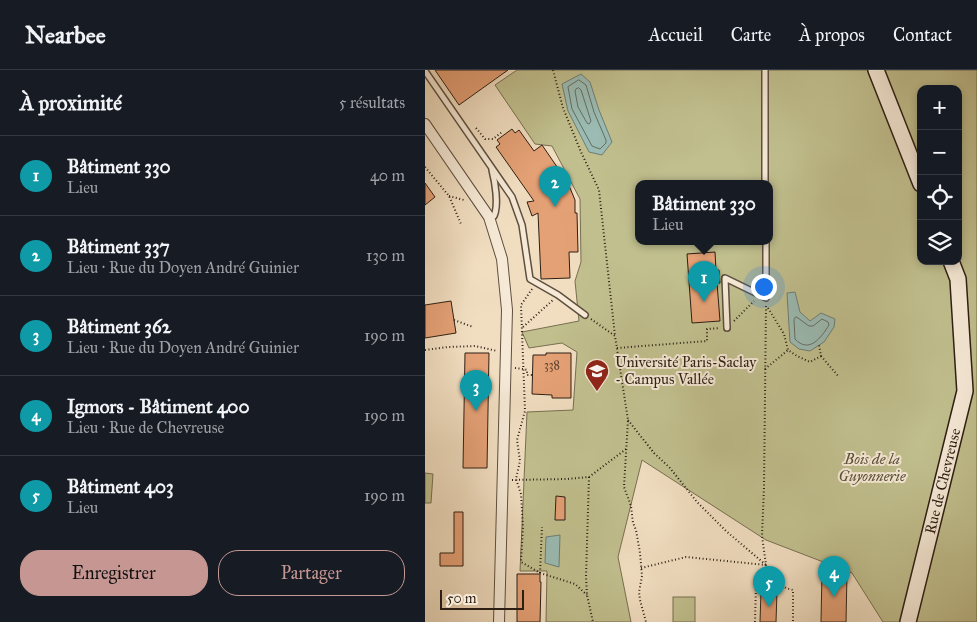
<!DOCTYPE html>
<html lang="fr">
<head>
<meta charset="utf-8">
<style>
	body { margin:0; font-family:"IM FELL Great Primer",serif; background:#242831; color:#f1f3f6 }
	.controls { position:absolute; right:15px; top:15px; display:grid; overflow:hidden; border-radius:10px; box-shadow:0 2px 8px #0003 }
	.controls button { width:45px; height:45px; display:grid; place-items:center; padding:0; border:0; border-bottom:1px solid #363941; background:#171b24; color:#f1f3f6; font:25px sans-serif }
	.scale { position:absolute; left:15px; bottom:12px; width:84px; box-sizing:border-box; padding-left:5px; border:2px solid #2d1f14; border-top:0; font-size:14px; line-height:18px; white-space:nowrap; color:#2d1f14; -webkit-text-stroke:4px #f6ead7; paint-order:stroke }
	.you { position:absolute; left:338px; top:216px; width:18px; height:18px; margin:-12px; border:4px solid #fff; border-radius:50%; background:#1a73e8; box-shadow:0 0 0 8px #1a73e833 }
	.badge { display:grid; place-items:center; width:32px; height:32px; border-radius:50%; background:#c59692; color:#fff; font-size:16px; font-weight:700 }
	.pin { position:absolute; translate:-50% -41px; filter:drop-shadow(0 1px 2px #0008) }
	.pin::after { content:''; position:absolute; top:26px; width:18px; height:15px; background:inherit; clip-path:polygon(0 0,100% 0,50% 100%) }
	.popup { position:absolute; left:210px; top:110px; width:138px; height:65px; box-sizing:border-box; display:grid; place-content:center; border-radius:10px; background:#171b24; filter:drop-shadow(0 1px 4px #0005); font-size:16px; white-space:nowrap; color:#9ea1a6 }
	.popup b { font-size:19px; color:#f1f3f6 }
	.popup::after { content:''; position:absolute; left:50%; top:100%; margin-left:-10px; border:10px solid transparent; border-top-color:#171b24 }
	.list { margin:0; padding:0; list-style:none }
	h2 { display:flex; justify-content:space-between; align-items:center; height:65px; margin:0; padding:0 20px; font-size:21px }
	h2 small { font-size:16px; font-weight:400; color:#9ea1a6 }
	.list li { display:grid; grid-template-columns:32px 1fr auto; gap:15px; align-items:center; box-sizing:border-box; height:80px; padding:0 20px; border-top:1px solid #363941 }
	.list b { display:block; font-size:19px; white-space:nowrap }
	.list p { margin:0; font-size:16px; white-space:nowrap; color:#9ea1a6 }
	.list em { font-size:16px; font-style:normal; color:#9ea1a6 }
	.actions { display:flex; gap:10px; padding:15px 20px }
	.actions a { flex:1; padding:11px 0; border:1px solid #c59692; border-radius:20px; text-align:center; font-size:18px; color:#c59692 }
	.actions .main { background:#c59692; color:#111 }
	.icon { flex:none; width:28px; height:28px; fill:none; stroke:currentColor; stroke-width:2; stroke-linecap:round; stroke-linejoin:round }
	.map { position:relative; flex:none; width:552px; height:552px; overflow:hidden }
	header { display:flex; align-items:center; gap:30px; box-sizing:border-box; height:70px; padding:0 25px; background:#171b24; border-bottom:1px solid #363941 }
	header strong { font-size:24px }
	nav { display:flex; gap:28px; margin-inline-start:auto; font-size:18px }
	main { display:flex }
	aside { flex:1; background:#171b24 }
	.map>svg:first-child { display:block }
</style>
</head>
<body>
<header>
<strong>Nearbee</strong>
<nav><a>Accueil</a><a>Carte</a><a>À propos</a><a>Contact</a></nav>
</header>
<main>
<aside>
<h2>À proximité<small>5 résultats</small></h2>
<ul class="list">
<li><span class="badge" style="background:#0f9aa8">1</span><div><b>Bâtiment 330</b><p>Lieu</p></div><em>40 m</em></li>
<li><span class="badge" style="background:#0f9aa8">2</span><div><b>Bâtiment 337</b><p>Lieu · Rue du Doyen André Guinier</p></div><em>130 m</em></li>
<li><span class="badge" style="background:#0f9aa8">3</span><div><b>Bâtiment 362</b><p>Lieu · Rue du Doyen André Guinier</p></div><em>190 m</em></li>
<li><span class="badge" style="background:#0f9aa8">4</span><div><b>Igmors - Bâtiment 400</b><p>Lieu · Rue de Chevreuse</p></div><em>190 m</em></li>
<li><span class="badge" style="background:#0f9aa8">5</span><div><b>Bâtiment 403</b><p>Lieu</p></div><em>190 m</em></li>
</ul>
<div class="actions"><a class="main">Enregistrer</a><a>Partager</a></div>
</aside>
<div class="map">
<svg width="552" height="552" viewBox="0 0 552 552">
	<rect width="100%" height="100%" fill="#f1dec1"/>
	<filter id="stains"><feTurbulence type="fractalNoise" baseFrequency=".004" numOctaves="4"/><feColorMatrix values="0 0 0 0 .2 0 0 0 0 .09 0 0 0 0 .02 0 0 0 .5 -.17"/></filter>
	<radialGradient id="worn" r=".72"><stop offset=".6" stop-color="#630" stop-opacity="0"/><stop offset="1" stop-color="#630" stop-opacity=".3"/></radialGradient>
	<g fill="#c1bf8e" stroke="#776f51" fill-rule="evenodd">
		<path d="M92 0H552V552H458L427 503 341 470 217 390 193 487 206 552H121L122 501H95L102 342 148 340 152 282 137 273 104 278 97 262 154 251 150 211 156 192 155 129 127 76 110 74 70 15ZM496 19H533V191H496ZM214 113H344V171H214Z"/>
		<path d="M0 403 8 404 6 433H0Z"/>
		<rect x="248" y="527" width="22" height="25"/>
	</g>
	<g fill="#9bbcb4" stroke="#6f7d74">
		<path d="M156 4 165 12 174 40 187 72 177 85 164 82 143 41 137 14Z"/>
		<path d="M370 222 375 242 385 251 396 243 410 249 409 257 399 272 385 281 374 279 365 272 362 223Z"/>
		<path d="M135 465 134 497 120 493 121 467Z"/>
	</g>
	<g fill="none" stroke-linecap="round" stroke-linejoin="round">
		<g stroke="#646e64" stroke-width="1">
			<path d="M154 10 161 15 169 42 181 70V73L175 79 167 76 147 39 143 17Z"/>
			<path d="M154 18 156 20 166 51 164 54 162 53 153 37 150 21 151 19Z"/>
			<path d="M371 247 373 248 384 256H388L397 249 403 252 404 255C396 268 384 284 370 269L369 250Z"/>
		</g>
	</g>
	<g fill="#e5a176" stroke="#2d1f14">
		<path d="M10 0H83L34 35Z"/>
		<path d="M87 59 90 63 94 60 109 81 117 75 139 107 138 108 145 118 150 130V143H152L153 182H144L145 208 116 209 113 143 107 146 102 132 109 131 71 77 75 74 72 70Z"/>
		<path d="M0 113 10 127 0 135Z"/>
		<path d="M290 182 291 200H294L295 213H292L295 251 267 253 262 184Z"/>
		<path d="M26 231 31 263 0 268V235Z"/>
		<path d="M40 283H64L62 398H38Z"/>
		<path d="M121 283H146V328H127V325L107 324 108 285H121Z"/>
		<path d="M131 426 140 427V450H130Z"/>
		<path d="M29 442H38V496H15V483H29Z"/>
		<path d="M397 502 422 503 421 552H396Z"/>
		<path d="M92 504H115V512H116L115 552H92Z"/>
		<path d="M336 521H352L351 552H335Z"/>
	</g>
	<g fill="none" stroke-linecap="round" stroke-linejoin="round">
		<g stroke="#5e4f3f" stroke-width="8">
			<g id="lane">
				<path d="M340 0V113"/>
				<path d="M0 1 87 127 97 155 105 209 133 225 160 245"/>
				<path d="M64 147 69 146C74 135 70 112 67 100"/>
				<path d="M302 258 300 208 341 228V171"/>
			</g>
		</g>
		<g stroke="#5e4f3f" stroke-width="12">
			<path id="street" d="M0 54 64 147 77 189 82 240 74 552"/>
		</g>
		<g stroke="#2d1f14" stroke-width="18">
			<g id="secondary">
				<path d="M451 0 496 114"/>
				<path id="s1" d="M483 552 540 321 533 209 526 191"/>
			</g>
		</g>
		<g stroke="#2d1f14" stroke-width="2" stroke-dasharray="1 2.5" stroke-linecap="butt">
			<path d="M128 0 138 38 156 82 174 120 190 266"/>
			<path d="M51 58 60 69H68L77 62"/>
			<path d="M0 97 24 126 36 154"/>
			<path d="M24 126 39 130"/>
			<path d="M107 219 96 235 100 341 92 370 95 391 91 409 96 424 98 457 96 492 115 503 150 514 162 525"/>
			<path d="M343 238 359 264 363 280 372 286 385 292 396 286 394 275"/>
			<path d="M166 249 190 266 203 350 199 417 206 436 208 453 211 460 215 483 217 506 214 522 215 530 221 552"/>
			<path d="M29 250 48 257"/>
			<path d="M309 251 329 231"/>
			<path d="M98 257 128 230"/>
			<path d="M192 278 282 271V259L295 258"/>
			<path d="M0 280 23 277 50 276 72 281"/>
			<path d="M396 286 414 307"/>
			<path d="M90 298 98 299 102 300V305H108"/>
			<path d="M340 299 363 280"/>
			<path d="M203 350 229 383 245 398 272 432 301 461 341 495 347 507 352 512 361 518 368 520V552"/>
			<path d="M164 407 161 506 162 525 168 552"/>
			<path d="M87 410 142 409 164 407 201 379"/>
			<path d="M216 498 261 487 341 495 337 466 339 417 341 235"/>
			<path d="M115 503 117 457"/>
			<path d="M330 552 331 514 352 512"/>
		</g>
		<use href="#lane" stroke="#f6ead7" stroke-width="5"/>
		<use href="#street" stroke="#f6ead7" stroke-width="10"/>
		<use href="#secondary" stroke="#f6ead7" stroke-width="15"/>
	</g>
	<defs>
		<g id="university-pin" transform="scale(1.25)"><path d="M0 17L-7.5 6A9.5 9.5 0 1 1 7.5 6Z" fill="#8f2418" stroke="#f6ead7"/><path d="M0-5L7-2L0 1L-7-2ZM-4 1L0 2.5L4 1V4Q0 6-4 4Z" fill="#fff"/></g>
	</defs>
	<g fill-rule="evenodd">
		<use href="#university-pin" x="172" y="301"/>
	</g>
	<g text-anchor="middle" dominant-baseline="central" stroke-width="4" stroke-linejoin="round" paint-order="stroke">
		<g font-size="12" fill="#5b402c">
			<text x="127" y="295">338</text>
		</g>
		<g font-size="15" fill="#2d1f14" stroke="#f6ead7" text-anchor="start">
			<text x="190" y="292">Université Paris-Saclay<tspan x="190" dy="17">- Campus Vallée</tspan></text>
		</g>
		<g font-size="15" font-style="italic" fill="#594f39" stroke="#f6ead7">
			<text x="447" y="389">Bois de la<tspan x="447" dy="17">Guyonnerie</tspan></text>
		</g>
		<g font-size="15" fill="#2d1f14" stroke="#f6ead7">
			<text stroke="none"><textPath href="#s1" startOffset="145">Rue de Chevreuse</textPath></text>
		</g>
	</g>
	<rect width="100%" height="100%" filter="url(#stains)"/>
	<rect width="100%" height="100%" fill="url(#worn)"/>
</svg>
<div class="controls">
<button>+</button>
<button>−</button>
<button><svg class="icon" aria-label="locate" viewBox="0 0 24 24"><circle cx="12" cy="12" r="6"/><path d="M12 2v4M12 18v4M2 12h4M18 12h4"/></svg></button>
<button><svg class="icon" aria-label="layers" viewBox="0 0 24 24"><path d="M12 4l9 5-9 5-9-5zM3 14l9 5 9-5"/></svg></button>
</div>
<div class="scale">50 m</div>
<div class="you"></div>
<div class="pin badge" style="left:279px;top:232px;background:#0f9aa8">1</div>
<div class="popup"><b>Bâtiment 330</b>Lieu</div>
<div class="pin badge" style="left:130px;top:137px;background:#0f9aa8">2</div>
<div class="pin badge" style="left:51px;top:341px;background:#0f9aa8">3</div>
<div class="pin badge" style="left:409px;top:527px;background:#0f9aa8">4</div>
<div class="pin badge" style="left:344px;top:537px;background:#0f9aa8">5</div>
</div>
</main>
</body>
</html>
